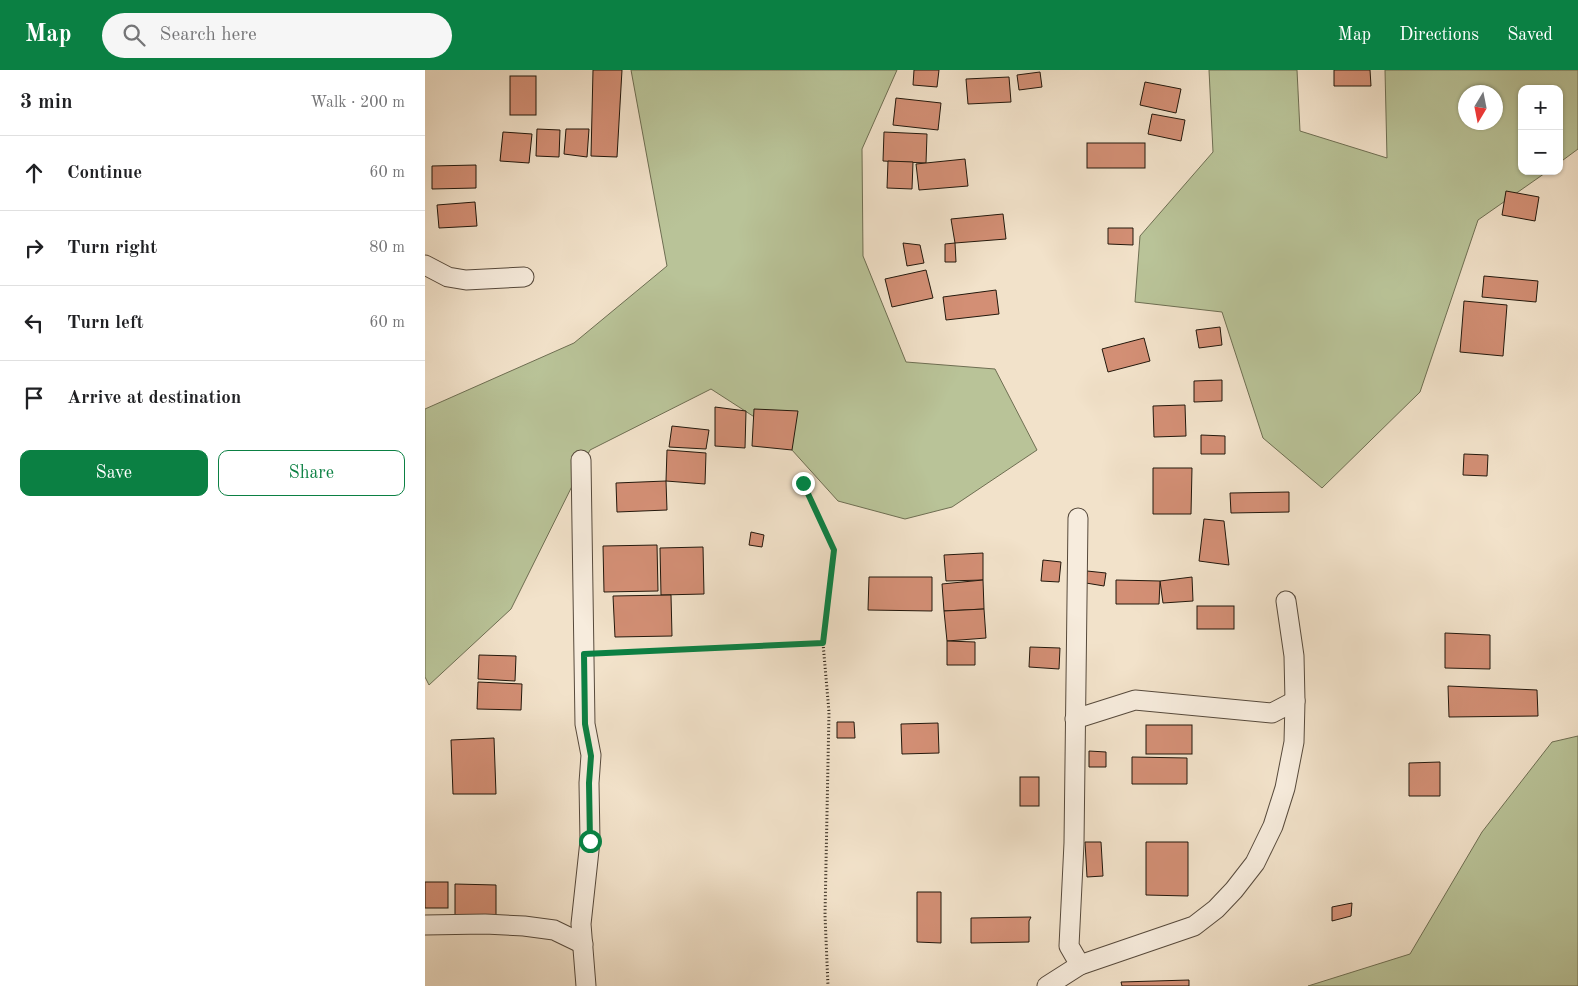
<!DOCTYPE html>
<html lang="en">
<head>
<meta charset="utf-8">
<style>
	body { margin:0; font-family:"Old Standard TT",serif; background:#f6f6f6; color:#202124 }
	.controls { position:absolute; right:15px; top:15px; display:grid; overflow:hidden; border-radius:10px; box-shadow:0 1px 4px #0004 }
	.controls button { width:45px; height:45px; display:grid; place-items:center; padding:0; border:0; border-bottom:1px solid #e0e0e0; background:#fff; color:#202124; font:25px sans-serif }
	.compass { position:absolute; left:1033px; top:15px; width:45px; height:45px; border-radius:50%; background:#fff; box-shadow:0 1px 4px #0004; rotate:190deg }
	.stop { position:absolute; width:15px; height:15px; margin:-11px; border:4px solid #0b8043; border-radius:50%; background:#fff }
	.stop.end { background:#0b8043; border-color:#fff; box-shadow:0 1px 5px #0008 }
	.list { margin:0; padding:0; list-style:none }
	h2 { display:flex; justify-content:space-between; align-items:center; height:65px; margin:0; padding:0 20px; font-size:21px }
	h2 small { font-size:16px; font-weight:400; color:#757577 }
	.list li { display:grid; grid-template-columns:32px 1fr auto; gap:15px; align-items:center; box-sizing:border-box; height:75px; padding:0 20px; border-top:1px solid #e0e0e0 }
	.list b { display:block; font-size:19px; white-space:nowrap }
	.list em { font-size:16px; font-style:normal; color:#757577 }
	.actions { display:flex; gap:10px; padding:15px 20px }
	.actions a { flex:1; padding:11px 0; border:1px solid #0b8043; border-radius:10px; text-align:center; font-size:18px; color:#0b8043 }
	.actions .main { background:#0b8043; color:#fff }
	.icon { flex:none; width:28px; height:28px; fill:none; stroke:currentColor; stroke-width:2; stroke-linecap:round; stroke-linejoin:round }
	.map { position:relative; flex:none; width:1153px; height:916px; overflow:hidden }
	header { display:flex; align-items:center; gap:30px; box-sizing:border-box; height:70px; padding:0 25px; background:#0b8043; color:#fff }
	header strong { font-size:24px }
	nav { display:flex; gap:28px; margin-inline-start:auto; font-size:18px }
	.search { width:350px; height:45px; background:#f6f6f6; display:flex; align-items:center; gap:12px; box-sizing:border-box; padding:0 18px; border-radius:28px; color:#757577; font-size:19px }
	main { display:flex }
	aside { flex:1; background:#fff }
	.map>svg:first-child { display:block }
</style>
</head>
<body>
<header>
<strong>Map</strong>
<div class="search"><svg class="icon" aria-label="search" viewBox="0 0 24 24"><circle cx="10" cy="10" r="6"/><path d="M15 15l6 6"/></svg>Search here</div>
<nav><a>Map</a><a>Directions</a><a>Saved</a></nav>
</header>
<main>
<aside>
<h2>3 min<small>Walk · 200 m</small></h2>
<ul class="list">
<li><svg class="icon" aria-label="ahead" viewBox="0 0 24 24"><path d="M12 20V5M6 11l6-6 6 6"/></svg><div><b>Continue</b></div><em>60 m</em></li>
<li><svg class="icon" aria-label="right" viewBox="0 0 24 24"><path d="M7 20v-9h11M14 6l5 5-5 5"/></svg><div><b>Turn right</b></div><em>80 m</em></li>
<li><svg class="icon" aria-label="left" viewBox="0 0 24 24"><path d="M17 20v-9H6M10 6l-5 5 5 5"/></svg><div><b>Turn left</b></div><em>60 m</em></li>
<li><svg class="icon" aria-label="arrive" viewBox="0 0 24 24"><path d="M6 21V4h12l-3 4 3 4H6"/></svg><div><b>Arrive at destination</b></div></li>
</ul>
<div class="actions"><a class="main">Save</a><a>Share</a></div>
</aside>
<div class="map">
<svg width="1153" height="916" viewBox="0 0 1153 916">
	<rect width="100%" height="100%" fill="#f2e2ca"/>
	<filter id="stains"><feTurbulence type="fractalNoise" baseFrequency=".004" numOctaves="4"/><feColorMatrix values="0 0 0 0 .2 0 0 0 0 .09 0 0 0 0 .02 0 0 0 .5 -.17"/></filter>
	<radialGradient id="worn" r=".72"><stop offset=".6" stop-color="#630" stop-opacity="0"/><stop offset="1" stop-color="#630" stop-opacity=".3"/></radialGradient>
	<g fill="#b9c398" stroke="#6e6e52" fill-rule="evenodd">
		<path d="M206 0H472L437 79 438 186 481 292 570 299 612 380 527 437 480 449 413 431 348 359 286 319 165 380 86 539 4 615 0 607V339L149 273 242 196Z"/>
		<path d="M784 0H872L875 61 962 88 960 0H1153V79L1134 93V19H1097V101H1123L1053 150 995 322 897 418 838 368 797 242 710 232 715 166 788 82ZM1040 22H1070V52H1040Z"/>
		<path d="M1153 666V916H883L985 884 1057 762 1127 672Z"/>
	</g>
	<g fill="#d38f75" stroke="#23180c">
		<path d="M168 0H197L192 87 166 86Z"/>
		<path d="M489 0H514L512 17 488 15Z"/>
		<path d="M909 0H945L946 16H909Z"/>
		<path d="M615 2 617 17 594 20 592 5Z"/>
		<rect x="85" y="6" width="26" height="39"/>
		<path d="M584 7 586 32 543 34 541 9Z"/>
		<path d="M720 12 756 19 751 43 715 35Z"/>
		<path d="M471 28 516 33 513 60 468 55Z"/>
		<path d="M727 44 760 50 756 71 723 64Z"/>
		<path d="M112 59 135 60 134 87 111 86Z"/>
		<path d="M141 59H164L162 87 139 84Z"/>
		<path d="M78 62 107 64 104 93 75 91Z"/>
		<path d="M459 62 502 64 501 93 458 91Z"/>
		<rect x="662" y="73" width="58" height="25"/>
		<path d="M540 89 543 116 494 120 491 94Z"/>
		<path d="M463 91 488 92 487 119 462 118Z"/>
		<path d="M51 95V118L7 119V96Z"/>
		<path d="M1081 121 1114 127 1110 151 1077 145Z"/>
		<path d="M50 132 52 156 14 158 12 135Z"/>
		<path d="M578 144 581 169 530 173 526 149Z"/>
		<path d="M683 158H708V175L683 174Z"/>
		<path d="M478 173 495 175 499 193 482 196Z"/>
		<path d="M530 173 531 192H520V174Z"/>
		<path d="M501 200 508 228 467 237 460 209Z"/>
		<path d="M1059 206 1113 211 1111 232 1057 227Z"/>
		<path d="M571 220 574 244 521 250 518 227Z"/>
		<path d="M1039 231 1082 235 1078 286 1035 282Z"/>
		<path d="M795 257 797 275 774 278 771 260Z"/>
		<path d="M719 268 725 291 683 302 677 279Z"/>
		<path d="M797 310V331L769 332V311Z"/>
		<path d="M760 335 761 366 729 367 728 336Z"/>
		<path d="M290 337 321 341 320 378 290 376Z"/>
		<path d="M329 339 373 341 367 380 327 376Z"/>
		<path d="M247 356 284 360 281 379 244 377Z"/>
		<path d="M776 365 800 366V384H776Z"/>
		<path d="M242 380 281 383 280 414 241 411Z"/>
		<path d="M1039 384 1063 385 1062 406 1038 405Z"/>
		<path d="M728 398H767L766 444H728Z"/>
		<path d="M241 411 242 440 192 442 191 413Z"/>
		<path d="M864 422V442L806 443 805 423Z"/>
		<path d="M779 449 799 451 804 495 774 491Z"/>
		<path d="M326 462 339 465 337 477 324 475Z"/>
		<path d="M232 475 233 521 179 522 178 476Z"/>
		<path d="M278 477 279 524 236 525 235 478Z"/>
		<path d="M558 483V510L521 511 519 485Z"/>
		<path d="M618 490 636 492 634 512 616 511Z"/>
		<path d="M662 501 681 503 679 516 661 513Z"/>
		<path d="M444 507H507V541L443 540Z"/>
		<path d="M767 507 768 531 738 533 735 511Z"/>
		<path d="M558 510 559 539 519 541 517 514Z"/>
		<path d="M691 510 735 511 734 534H691Z"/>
		<path d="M246 525 247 566 190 567 188 526Z"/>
		<rect x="772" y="536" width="37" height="23"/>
		<path d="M559 539 561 568 522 571 519 541Z"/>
		<path d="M1020 563 1065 565V599L1020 598Z"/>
		<path d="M522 571 550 572V595H522Z"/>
		<path d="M605 577 635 578 634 599 604 597Z"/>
		<path d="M54 585 91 586 90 611 53 609Z"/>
		<path d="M53 612 97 614 96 640 52 639Z"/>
		<path d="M1023 616 1112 620 1113 646 1024 647Z"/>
		<path d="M412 652H429L430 668H412Z"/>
		<path d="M513 653 514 683 477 684 476 654Z"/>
		<rect x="721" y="655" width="46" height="29"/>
		<path d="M69 668 71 724H28L26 670Z"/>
		<path d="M664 681 681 682V697H664Z"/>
		<path d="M707 687 762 688V714H707Z"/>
		<path d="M1015 692V726H984V693Z"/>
		<rect x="595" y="707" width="19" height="29"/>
		<path d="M660 772H676L678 806 662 807Z"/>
		<path d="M721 772H763V826L721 825Z"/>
		<rect x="0" y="812" width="23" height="26"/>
		<path d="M30 814 71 815V846H30Z"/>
		<path d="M492 822H516V873L492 872Z"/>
		<path d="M927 833 926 846 907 851V837Z"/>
		<path d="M606 847 604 851V872L546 873V848Z"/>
		<path d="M764 910V916H697L696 912Z"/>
	</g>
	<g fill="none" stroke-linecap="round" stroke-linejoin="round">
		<g stroke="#574a3c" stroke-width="21">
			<g id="minor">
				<path d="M0 195 23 207 41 210 99 207"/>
				<path d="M156 390 160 654 166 685 164 713 165 771 156 854 161 916"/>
				<path d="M653 448 649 773 644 876 655 895"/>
				<path d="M650 649 710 630 847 643 870 631"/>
				<path d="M0 855 60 854 99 856 129 860 158 874"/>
				<path d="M622 916 655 895 769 856 791 839 809 820 830 793 848 756 860 718 869 672 870 631 869 586 861 531"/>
			</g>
		</g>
		<g stroke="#23180c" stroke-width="3" stroke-dasharray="1 2.5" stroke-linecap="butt">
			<path d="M378 413 409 480 398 573 404 642 400 845 403 916"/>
			<path d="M178 583 398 573"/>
		</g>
		<use href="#minor" stroke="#f7ecdd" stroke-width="19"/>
	</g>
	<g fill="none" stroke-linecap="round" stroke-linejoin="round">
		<path stroke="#0b8043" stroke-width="6" d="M165 771 164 713 166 686 160 654 159 584 398 573 409 480 378 413"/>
	</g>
	<rect width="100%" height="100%" filter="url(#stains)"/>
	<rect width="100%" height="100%" fill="url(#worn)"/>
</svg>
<div class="controls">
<button>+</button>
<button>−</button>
</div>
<svg class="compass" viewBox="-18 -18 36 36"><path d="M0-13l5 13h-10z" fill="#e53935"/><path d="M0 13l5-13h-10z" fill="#757577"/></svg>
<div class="stop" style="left:165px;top:771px"></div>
<div class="stop end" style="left:378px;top:413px"></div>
</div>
</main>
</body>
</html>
